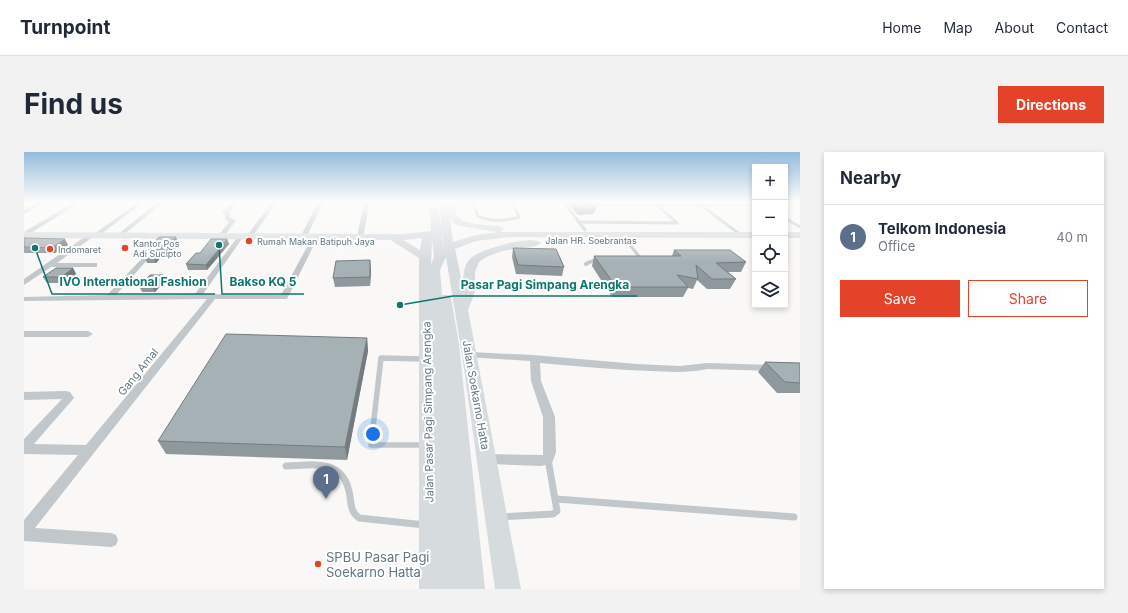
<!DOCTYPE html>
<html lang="en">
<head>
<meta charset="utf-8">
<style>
	body { margin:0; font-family:Inter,sans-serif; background:#f2f2f3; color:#1f2937 }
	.controls { position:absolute; right:12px; top:12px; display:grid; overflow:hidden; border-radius:0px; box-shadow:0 2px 6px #0003 }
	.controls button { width:36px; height:36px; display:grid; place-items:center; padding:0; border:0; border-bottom:1px solid #e0e1e3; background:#fff; color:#1f2937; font:20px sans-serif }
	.you { position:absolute; left:349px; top:282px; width:14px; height:14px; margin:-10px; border:3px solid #fff; border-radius:50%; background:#1a73e8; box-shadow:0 0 0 6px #1a73e833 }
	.badge { display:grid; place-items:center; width:26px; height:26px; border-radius:50%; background:#e4432a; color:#fff; font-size:13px; font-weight:700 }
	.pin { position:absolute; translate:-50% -33px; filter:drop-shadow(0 1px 2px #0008) }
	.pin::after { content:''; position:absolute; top:21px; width:14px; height:12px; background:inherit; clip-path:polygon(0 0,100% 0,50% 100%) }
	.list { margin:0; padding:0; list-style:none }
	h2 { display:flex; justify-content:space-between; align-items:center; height:52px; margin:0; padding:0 16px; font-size:17px }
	h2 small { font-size:13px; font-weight:400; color:#747a83 }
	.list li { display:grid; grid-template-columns:26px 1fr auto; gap:12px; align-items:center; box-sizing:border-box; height:64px; padding:0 16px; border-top:1px solid #e0e1e3 }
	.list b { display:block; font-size:15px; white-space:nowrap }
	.list p { margin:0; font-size:13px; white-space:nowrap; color:#747a83 }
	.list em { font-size:13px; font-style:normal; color:#747a83 }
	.actions { display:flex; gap:8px; padding:12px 16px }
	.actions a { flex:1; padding:9px 0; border:1px solid #e4432a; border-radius:0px; text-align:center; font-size:14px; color:#e4432a }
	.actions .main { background:#e4432a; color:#fff }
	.icon { flex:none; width:22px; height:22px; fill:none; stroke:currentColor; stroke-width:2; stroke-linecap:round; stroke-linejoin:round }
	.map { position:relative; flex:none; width:776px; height:437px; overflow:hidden; border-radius:0px }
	header { display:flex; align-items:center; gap:24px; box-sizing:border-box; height:56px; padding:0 20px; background:#fff; border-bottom:1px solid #e0e1e3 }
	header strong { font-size:19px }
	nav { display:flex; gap:22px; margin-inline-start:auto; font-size:14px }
	.intro { display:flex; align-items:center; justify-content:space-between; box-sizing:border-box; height:96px; padding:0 24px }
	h1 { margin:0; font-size:28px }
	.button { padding:10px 18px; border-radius:0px; background:#e4432a; color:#fff; font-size:14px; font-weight:700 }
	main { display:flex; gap:24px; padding:0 24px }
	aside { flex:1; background:#fff; border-radius:0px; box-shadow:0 2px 6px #0003 }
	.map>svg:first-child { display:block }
</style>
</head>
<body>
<header>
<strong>Turnpoint</strong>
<nav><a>Home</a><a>Map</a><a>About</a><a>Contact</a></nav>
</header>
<div class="intro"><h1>Find us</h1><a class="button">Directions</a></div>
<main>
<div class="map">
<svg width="776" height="437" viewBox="0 0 776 437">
	<rect width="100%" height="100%" fill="#f9f8f6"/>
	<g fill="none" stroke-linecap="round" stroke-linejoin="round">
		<g stroke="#c1c7ca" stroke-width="3">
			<path d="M449 49 454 64C465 70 483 69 495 65L489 51 491 49"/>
			<path d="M539 49 561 78"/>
			<path d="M671 49 717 83"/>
			<path d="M541 52 554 53"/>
			<path d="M564 53H731"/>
			<path d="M761 66 776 75"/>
			<path d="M554 70 653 71 633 53"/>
			<path d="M602 88 618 108"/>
			<path d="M564 111 570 108H576"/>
		</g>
		<path stroke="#c1c7ca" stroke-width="4" d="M562 112 566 110"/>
		<path stroke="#c1c7ca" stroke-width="5.5" d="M400 207 357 206 347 293H402"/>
		<g stroke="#c1c7ca" stroke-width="7">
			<path d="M262 314C292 313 320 306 326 344 327 353 327 360 335 366L401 373"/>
			<path d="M532 347 770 365"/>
			<path d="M477 365 529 362 533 359 524 307"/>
		</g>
		<g fill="#c1c7ca" fill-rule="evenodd">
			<path d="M17 49H24L0 62V58Z"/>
			<path d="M52 49H59L0 85V80Z"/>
			<path d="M116 49H122L74 84H70L33 111H73V115H27L0 133V127L65 82H70Z"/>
			<path d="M135 49H141L97 85H93V83Z"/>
			<path d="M209 49H215L205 60 207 62 206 65 212 69 199 85H195L194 84 205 70 201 67V63L198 61Z"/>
			<path d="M248 49H254L228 85H224L223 84Z"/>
			<path d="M294 49H300L283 84 278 85 277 84Z"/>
			<path d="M340 49H346L339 85 336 87 333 85Z"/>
			<path d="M217 82 220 84 179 142 257 143 284 93 291 91 295 84 300 85 296 93 289 95 263 147H191L11 376 87 381 92 383 94 388 92 393 87 395 0 389V368L54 303 0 302V287L38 247 0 248V240L42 239 46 240 50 246 10 292 62 293 183 147 0 149V145L83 143 128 96H132V98L92 143 171 142 215 83Z"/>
			<path d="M0 179H64L69 182 64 185H0Z"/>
			<path d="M446 200 509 203 613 212 656 214 683 211 776 214V220L683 217C664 221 646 220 627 219 590 218 553 214 516 211L517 229 531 265 532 300 528 311 517 314 463 312 459 311 457 307 459 303 463 302 519 303V265L507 229 506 209 443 205 441 203Z"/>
		</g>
		<path fill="#d6dbde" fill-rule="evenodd" d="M0 80 372 82 377 85 372 88 0 86Z"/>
		<g fill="#d6dbde" fill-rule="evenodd">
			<path d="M415 49H430C431 54 432 61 434 65 441 74 468 72 478 75L480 77 476 80H731V86L485 85 452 89 431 97 439 135C439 124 439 114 447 106 456 97 509 82 517 91L512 94 478 99 462 105 455 110 451 120V140L444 158 497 437H471L438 203 422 105 416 118 418 143H426L427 146 435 192 461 437H395V106L360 84 365 81 370 83 407 79 406 57 410 54 414 57 418 78ZM426 66 431 72 436 74 474 80 452 83 429 90ZM417 84H418L420 95ZM398 86 396 98 379 88ZM408 87 410 105 407 112Z"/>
			<rect x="761" y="80" width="15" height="6"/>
		</g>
	</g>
	<g fill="#8f989c">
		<path d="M269 49H282L280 52H270Z"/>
		<path d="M463 49H477V51H464Z"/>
		<path d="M698 49H728L727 50H699Z"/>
		<path d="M549 50 572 55 571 60H570L569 62 554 63 547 55Z"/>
		<path d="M135 85 155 93 144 104H138L132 111H123L119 102Z"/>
		<path d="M0 86 44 93 31 101H0Z"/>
		<path d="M203 87 205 92 183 118H164L162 112Z"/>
		<path d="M489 96 540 115 538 124 492 122 488 105Z"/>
		<path d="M650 98 722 110 717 120H704L712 127 706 137H683L673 128 669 137 664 136 659 145H588L568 114 570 104H648Z"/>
		<path d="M49 116 52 122 42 131H23L19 125Z"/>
		<path d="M347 117 346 134 311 135 309 126Z"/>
		<path d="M139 123 141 129 131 140H118L115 134Z"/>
		<path d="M343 186 344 199 323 308 142 302 134 289Z"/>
		<path d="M741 210 776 211V241H753L734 220Z"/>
	</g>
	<g fill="#747c7f">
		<path d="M152 85 155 93 144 104 140 96Z"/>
		<path d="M41 87 44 93 31 101 28 96Z"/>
		<path d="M203 87 205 92 183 118 182 113Z"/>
		<path d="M135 96 138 104 132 111 128 102Z"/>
		<path d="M346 108 347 117 346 134Z"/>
		<path d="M49 116 52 122 42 131 38 125Z"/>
		<path d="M139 123 141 129 131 140 128 134Z"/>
		<path d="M343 186 344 199 323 308 321 295Z"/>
	</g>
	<g fill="#a6b1b5" stroke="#747c7f">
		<path d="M549 50H568L572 55H569L571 57H555Z"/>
		<path d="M135 85H152L140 96H135L128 102H119Z"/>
		<path d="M0 86 41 87 28 96 0 95Z"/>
		<path d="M187 87H203L182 113 162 112 172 101H176Z"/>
		<path d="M489 96 532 97 540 115 494 113Z"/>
		<path d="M650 98H706L722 110 692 111 712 127H688L672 113 674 127 653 123 664 135H592L570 104H657Z"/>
		<path d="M346 108V125L309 126 312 109Z"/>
		<path d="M32 116H49L38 125H19Z"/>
		<path d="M126 123H139L128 134H115Z"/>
		<path d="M202 182 343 186 321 295 134 289Z"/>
		<path d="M741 210 776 211V231L761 230Z"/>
	</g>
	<linearGradient id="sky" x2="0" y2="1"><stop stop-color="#95bbdc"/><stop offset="0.45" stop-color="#fcfcfb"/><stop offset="1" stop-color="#fcfcfb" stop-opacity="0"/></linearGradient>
	<rect width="776" height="110" fill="url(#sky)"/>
	<g fill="#e4432a" stroke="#fff" stroke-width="1.5">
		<circle cx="225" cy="89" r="4"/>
		<circle cx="101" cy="96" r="4"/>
		<circle cx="26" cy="97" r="4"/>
		<circle cx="294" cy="412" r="4"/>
	</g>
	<g text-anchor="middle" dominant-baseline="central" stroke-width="4" stroke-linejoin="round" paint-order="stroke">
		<g font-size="9" fill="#637781" stroke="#fff">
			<text x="567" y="88">Jalan HR. Soebrantas</text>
		</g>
		<g font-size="9" fill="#637781" stroke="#fff" text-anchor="start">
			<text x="233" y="89">Rumah Makan Batipuh Jaya</text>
			<text x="109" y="91">Kantor Pos<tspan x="109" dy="10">Adi Sucipto</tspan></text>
			<text x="34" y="97">Indomaret</text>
		</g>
		<g font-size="11" fill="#637781" stroke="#fff">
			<text transform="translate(114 220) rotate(-51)">Gang Amal</text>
			<text transform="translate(452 243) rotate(80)">Jalan Soekarno Hatta</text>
			<text transform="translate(404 260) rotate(-91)">Jalan Pasar Pagi Simpang Arengka</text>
		</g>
		<g font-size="13" fill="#637781" stroke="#fff" text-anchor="start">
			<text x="302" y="405">SPBU Pasar Pagi<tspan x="302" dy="15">Soekarno Hatta</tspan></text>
		</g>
	</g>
	<path fill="none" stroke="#0f766e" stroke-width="1.5" d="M11 96L28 142H191M195 93L198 142H280M376 153L429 144H613"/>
	<g fill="#0f766e" stroke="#fff" stroke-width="1.5">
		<circle cx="11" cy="96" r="4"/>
		<circle cx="195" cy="93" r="4"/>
		<circle cx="376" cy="153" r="4"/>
	</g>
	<g font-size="12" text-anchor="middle" font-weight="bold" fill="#0f766e" stroke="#fff" stroke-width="4" stroke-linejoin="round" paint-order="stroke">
		<text x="109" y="134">IVO International Fashion</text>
		<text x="239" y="134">Bakso KQ 5</text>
		<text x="521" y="137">Pasar Pagi Simpang Arengka</text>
	</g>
</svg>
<div class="controls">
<button>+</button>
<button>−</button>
<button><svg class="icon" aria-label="locate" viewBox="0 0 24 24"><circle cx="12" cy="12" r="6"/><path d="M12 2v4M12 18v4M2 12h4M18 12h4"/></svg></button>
<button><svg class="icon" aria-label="layers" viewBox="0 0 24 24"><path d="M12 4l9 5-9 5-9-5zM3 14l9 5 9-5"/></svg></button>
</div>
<div class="you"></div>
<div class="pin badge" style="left:302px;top:347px;background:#5c6f8a">1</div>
</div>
<aside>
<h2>Nearby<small></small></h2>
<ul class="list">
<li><span class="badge" style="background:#5c6f8a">1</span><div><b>Telkom Indonesia</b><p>Office</p></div><em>40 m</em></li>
</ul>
<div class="actions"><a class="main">Save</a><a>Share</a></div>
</aside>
</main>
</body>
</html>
